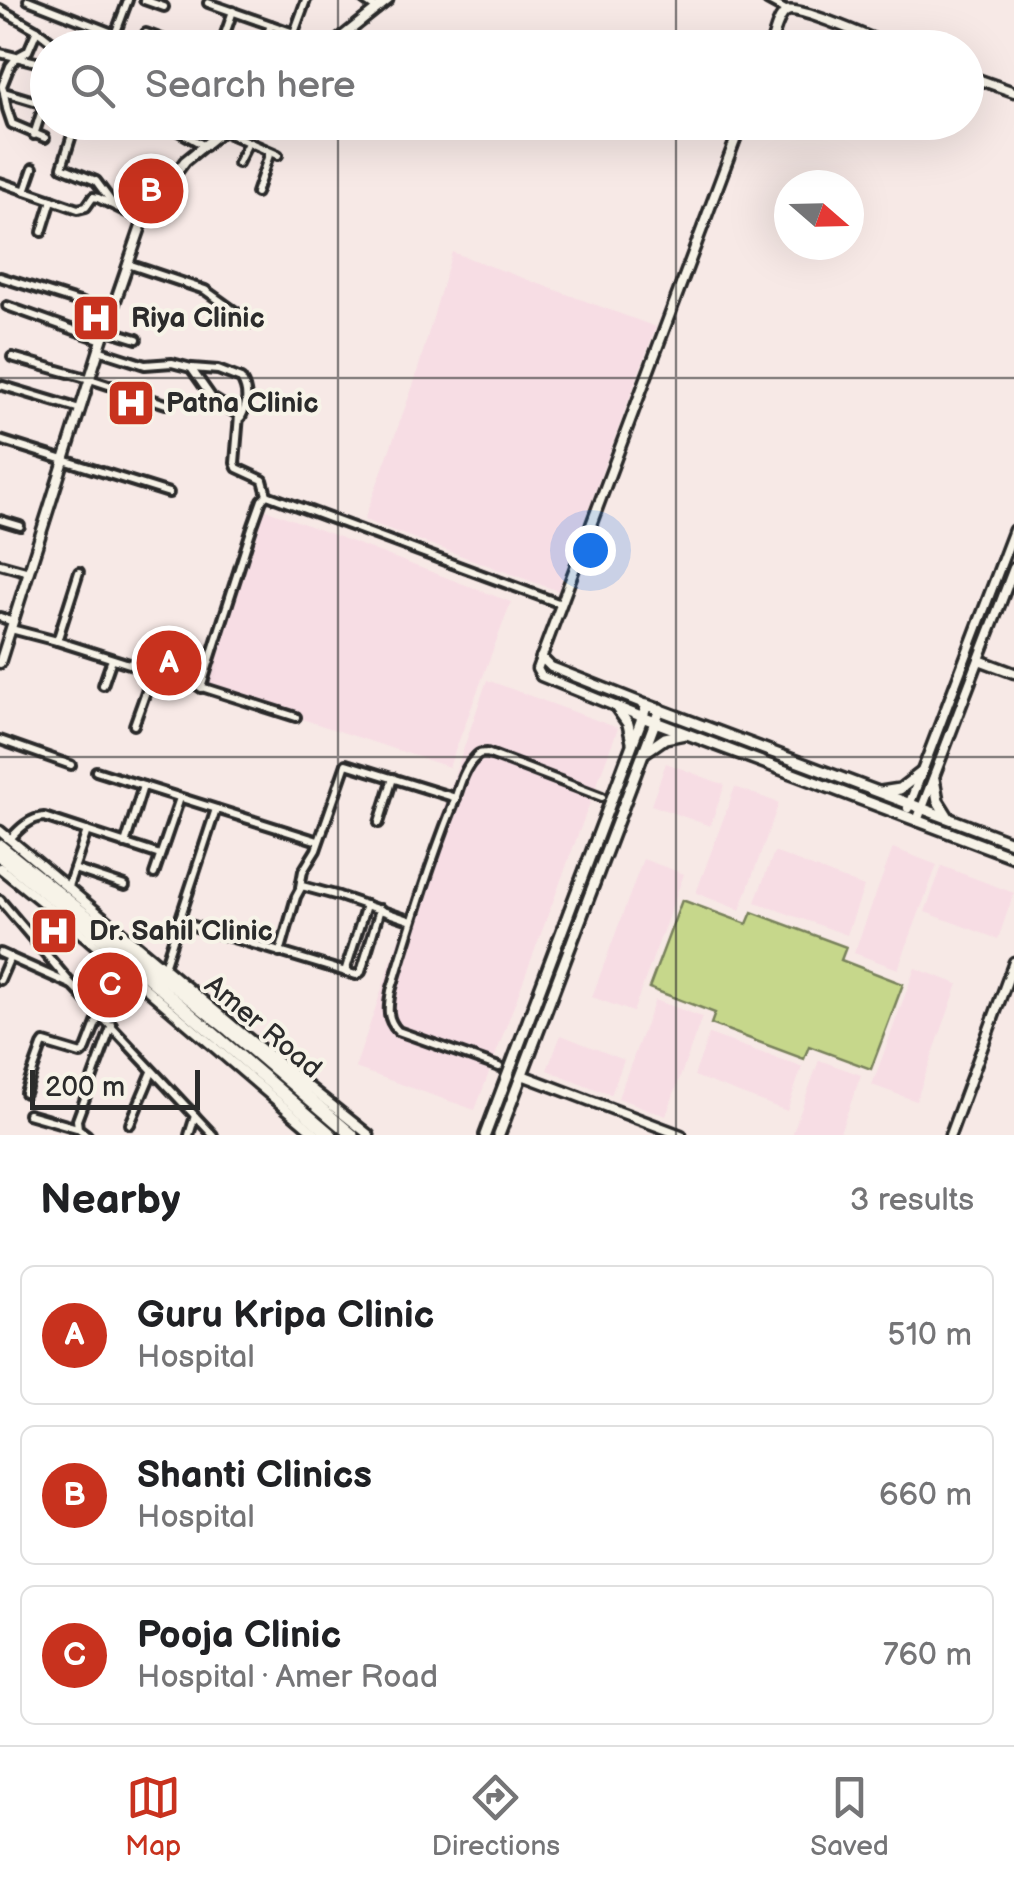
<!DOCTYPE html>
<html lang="en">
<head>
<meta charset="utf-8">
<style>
	body { margin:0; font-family:"Balsamiq Sans",sans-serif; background:#f6f6f6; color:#202124 }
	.compass { position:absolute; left:774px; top:170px; width:90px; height:90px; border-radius:50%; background:#fff; box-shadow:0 10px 40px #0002; rotate:110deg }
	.scale { position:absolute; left:30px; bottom:25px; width:170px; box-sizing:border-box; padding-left:10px; border:5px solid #2b2b2b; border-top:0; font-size:28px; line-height:35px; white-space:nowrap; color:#2b2b2b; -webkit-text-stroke:8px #f7f3e8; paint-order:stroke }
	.you { position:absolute; left:590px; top:550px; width:35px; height:35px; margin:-25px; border:8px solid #fff; border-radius:50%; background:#1a73e8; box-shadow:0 0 0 15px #1a73e833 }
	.badge { display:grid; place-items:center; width:65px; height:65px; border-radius:50%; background:#c8321e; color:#fff; font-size:32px; font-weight:700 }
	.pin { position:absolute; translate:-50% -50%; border:5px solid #fff; box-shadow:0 2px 10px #0006 }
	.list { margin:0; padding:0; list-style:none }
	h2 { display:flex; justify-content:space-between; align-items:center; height:130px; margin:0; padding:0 40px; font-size:42px }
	h2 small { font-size:32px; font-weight:400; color:#757577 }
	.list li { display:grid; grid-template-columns:65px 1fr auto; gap:30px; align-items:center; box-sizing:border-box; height:140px; margin:0 20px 20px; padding:0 20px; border:2px solid #e0e0e0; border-radius:15px }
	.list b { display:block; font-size:38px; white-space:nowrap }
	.list p { margin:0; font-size:32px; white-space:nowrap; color:#757577 }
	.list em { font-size:32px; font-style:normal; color:#757577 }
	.icon { flex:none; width:55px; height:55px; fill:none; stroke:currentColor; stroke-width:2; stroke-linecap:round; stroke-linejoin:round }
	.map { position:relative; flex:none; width:1014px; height:1135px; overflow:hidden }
	.search { position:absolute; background:#fff; box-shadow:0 10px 40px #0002; left:30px; right:30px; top:30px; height:110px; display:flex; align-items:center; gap:25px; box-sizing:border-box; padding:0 35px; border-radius:55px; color:#757577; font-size:38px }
	.sheet { height:610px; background:#fff }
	nav { display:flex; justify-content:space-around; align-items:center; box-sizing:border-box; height:140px; border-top:2px solid #e0e0e0; background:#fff; font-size:28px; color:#757577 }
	nav a { display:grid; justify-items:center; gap:5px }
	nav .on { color:#c8321e }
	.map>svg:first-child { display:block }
</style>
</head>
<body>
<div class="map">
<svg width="1014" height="1135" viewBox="0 0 1014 1135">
	<rect width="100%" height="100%" fill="#f7e9e6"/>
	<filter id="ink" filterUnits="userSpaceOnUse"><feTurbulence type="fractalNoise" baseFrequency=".01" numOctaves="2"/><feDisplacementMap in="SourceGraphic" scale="20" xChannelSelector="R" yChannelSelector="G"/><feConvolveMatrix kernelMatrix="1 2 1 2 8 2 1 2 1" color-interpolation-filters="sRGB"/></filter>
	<g filter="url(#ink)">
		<g fill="#f7dde4">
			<path d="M452 252 656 327 558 591 364 520 414 383Z"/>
			<path d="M265 509 511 602 449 767 207 688Z"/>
			<path d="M487 680 618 728 475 1110 355 1068Z"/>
			<path d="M666 763 725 785 710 826 651 805Z"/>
			<path d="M735 787 779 803 740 910 696 893Z"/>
			<path d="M893 848 937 865 898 969 854 953Z"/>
			<path d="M774 852 864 887 847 935 755 902Z"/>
			<path d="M643 859 684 874 633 1012 592 997Z"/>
			<path d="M942 866 1014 893 998 939 925 912Z"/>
			<path d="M915 968 958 984 916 1101 872 1085Z"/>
			<path d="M655 1000 702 1017 666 1116 618 1098Z"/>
			<path d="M709 1034 802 1067 787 1111 694 1076Z"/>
			<path d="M561 1035 624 1060 611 1095 547 1070Z"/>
			<path d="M819 1060 861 1075 839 1135H792Z"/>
		</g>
		<path fill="#c6d78b" stroke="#78815b" stroke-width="2.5" d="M682 900 747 924 752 912 846 947 841 960 903 984 871 1069 809 1046 804 1059 711 1024 715 1013 649 988Z"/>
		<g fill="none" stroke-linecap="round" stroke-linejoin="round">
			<g stroke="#2b2b2b" stroke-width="14">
				<g id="minor">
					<path d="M28 0 115 34"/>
					<path d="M144 0 164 7"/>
					<path d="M364 0 377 9"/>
					<path d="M767 0 787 11"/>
					<path d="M208 3 271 25"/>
					<path d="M0 9 37 30 28 51 17 57 10 66 2 86 4 92 44 104 34 135"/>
					<path d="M37 30 60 48"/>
					<path d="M146 33 186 48"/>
					<path d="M225 34 233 11"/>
					<path d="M110 48 128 0"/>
					<path d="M262 48 271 25 294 33 306 0"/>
					<path d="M0 53 48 65"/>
					<path d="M4 93 7 109 12 124 45 138"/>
					<path d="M42 102 48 88"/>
					<path d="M76 122 62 167 96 181 113 204"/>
					<path d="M162 122 205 146"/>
					<path d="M223 131 278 155"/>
					<path d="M238 163 248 143"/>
					<path d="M0 182 78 209 86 207 93 197 98 198 143 220"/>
					<path d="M25 191 33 168"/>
					<path d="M256 193 270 152"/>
					<path d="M42 232 52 200"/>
					<path d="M128 264 205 290 251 323"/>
					<path d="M0 277 111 312"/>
					<path d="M7 306 102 340"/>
					<path d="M105 329 137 339"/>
					<path d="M98 350 145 365 172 363 191 368 212 398 239 415 235 463 237 468 263 480 267 495"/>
					<path d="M12 357 90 379 166 404"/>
					<path d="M192 368 218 370 241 379C249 392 248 404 241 417"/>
					<path d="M0 385 80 409"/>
					<path d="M0 440 169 493"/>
					<path d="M0 520 20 526"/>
					<path d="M0 564 29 572"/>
					<path d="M0 617 13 622"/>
					<path d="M11 629 57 641 296 717"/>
					<path d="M57 641 79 572"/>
					<path d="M103 685 112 659"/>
					<path d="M201 688 252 528 262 500 267 495 561 604"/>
					<path d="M134 725 153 672"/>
					<path d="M0 740 71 765"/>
					<path d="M96 771 318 841"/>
					<path d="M379 823 393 778"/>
					<path d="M10 839C19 829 30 818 44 817L160 855"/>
					<path d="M125 844 143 786"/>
					<path d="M74 869 125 886"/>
					<path d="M154 874 180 798"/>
					<path d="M68 886 87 831"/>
					<path d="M300 887 303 871 316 850 346 764 456 798"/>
					<path d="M0 900 73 986 213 1135"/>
					<path d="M180 922 356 975 361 972 380 909"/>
					<path d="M0 953 72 985"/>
					<path d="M280 953 296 897 302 886 339 896 412 921"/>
					<path d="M164 967 216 809"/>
					<path d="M345 972 366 905"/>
					<path d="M0 980 10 957"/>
					<path d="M499 1067 398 1031C386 1019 388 1007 391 991 410 929 428 868 452 808 458 792 462 771 474 759 480 752 479 754 487 753L602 797"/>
					<path d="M25 1093 42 1046 44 1043 81 1054 86 1049 100 1013"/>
					<path d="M28 1114 77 1128"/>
					<path d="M130 1124 152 1072"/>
					<path d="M87 1135 78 1128 77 1120 112 1025"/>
					<path d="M189 1135 195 1116"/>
				</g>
			</g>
			<g stroke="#2b2b2b" stroke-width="15">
				<g id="tertiary">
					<path d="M328 48 388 0"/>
					<path d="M770 48C773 38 778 15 787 11 797 5 880 42 895 48"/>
					<path d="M966 75 1014 92"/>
					<path d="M541 657 551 667 647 705"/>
					<path d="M979 660 1014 673"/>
					<path d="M0 663 102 340 145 215 185 161 233 122"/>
					<path d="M642 717 541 676 537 669 742 122"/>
					<path d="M908 808 1014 530"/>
					<path d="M917 821 1014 568"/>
					<path d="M0 831 244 1035 369 1135"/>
					<path d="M0 868 88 939 317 1135"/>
					<path d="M522 1075 681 1135"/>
					<path d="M950 1135 1014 962"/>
				</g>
			</g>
			<g stroke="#2b2b2b" stroke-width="16">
				<g id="secondary">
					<path d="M616 707 628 724 632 742"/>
					<path d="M642 717 1014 857"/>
					<path d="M645 752 665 738 685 734"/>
					<path d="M934 779 938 801 948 817"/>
					<path d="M881 792 900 789 922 772"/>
					<path d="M485 1135 647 705 1014 843"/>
					<path d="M499 1135 660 709"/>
				</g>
			</g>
			<g stroke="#2b2b2b" stroke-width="19">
				<g id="trunk">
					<path d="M0 846 229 1030 352 1135"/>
					<path d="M0 856 129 961 331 1135"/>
				</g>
			</g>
			<use href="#minor" stroke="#f7f3e8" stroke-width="6"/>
			<use href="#tertiary" stroke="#f7f3e8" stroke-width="8"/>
			<use href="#secondary" stroke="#f7f3e8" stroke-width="9"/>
			<use href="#trunk" stroke="#f7f3e8" stroke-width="11"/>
		</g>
	</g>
	<path fill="none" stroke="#2b2b2b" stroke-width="2.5" stroke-opacity="0.55" d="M338 0V48M676 0V48M338 122V1135M676 122V1135M0 378H1014M0 757H1014"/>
	<defs>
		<g id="hospital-square" transform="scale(2.5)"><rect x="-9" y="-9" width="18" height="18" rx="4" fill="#c8321e" stroke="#f7f3e8"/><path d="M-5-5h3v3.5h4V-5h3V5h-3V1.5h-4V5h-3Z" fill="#fff"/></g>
	</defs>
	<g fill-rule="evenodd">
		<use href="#hospital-square" x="96" y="318"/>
		<use href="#hospital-square" x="131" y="403"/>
		<use href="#hospital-square" x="54" y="931"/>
	</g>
	<g text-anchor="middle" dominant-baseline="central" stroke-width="8" stroke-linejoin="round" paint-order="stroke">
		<g font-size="28" font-weight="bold" fill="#2b2b2b" stroke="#f7f3e8" text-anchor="start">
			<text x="131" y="318">Riya Clinic</text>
			<text x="166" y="403">Patna Clinic</text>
			<text x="89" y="931">Dr. Sahil Clinic</text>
		</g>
		<g font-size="28" fill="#2b2b2b" stroke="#f7f3e8">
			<text transform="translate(263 1027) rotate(40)">Amer Road</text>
		</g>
	</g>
</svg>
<svg class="compass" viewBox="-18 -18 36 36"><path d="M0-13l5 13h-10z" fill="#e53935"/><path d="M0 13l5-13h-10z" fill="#757577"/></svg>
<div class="scale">200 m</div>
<div class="you"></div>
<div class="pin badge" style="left:169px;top:663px">A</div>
<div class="pin badge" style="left:151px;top:191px">B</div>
<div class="pin badge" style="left:110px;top:985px">C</div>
<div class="search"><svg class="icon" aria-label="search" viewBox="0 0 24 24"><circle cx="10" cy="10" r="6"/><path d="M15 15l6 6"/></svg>Search here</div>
</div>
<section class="sheet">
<h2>Nearby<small>3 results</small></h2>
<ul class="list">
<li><span class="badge">A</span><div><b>Guru Kripa Clinic</b><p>Hospital</p></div><em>510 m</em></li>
<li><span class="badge">B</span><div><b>Shanti Clinics</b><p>Hospital</p></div><em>660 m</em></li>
<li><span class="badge">C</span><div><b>Pooja Clinic</b><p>Hospital · Amer Road</p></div><em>760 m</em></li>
</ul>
</section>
<nav>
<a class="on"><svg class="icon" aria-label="map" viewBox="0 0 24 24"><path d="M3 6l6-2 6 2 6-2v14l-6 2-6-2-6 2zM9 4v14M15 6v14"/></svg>Map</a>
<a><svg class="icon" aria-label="directions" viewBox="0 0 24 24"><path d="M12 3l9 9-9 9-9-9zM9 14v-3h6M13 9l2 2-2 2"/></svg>Directions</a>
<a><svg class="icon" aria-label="saved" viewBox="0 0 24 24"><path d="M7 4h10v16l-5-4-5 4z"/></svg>Saved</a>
</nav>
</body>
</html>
